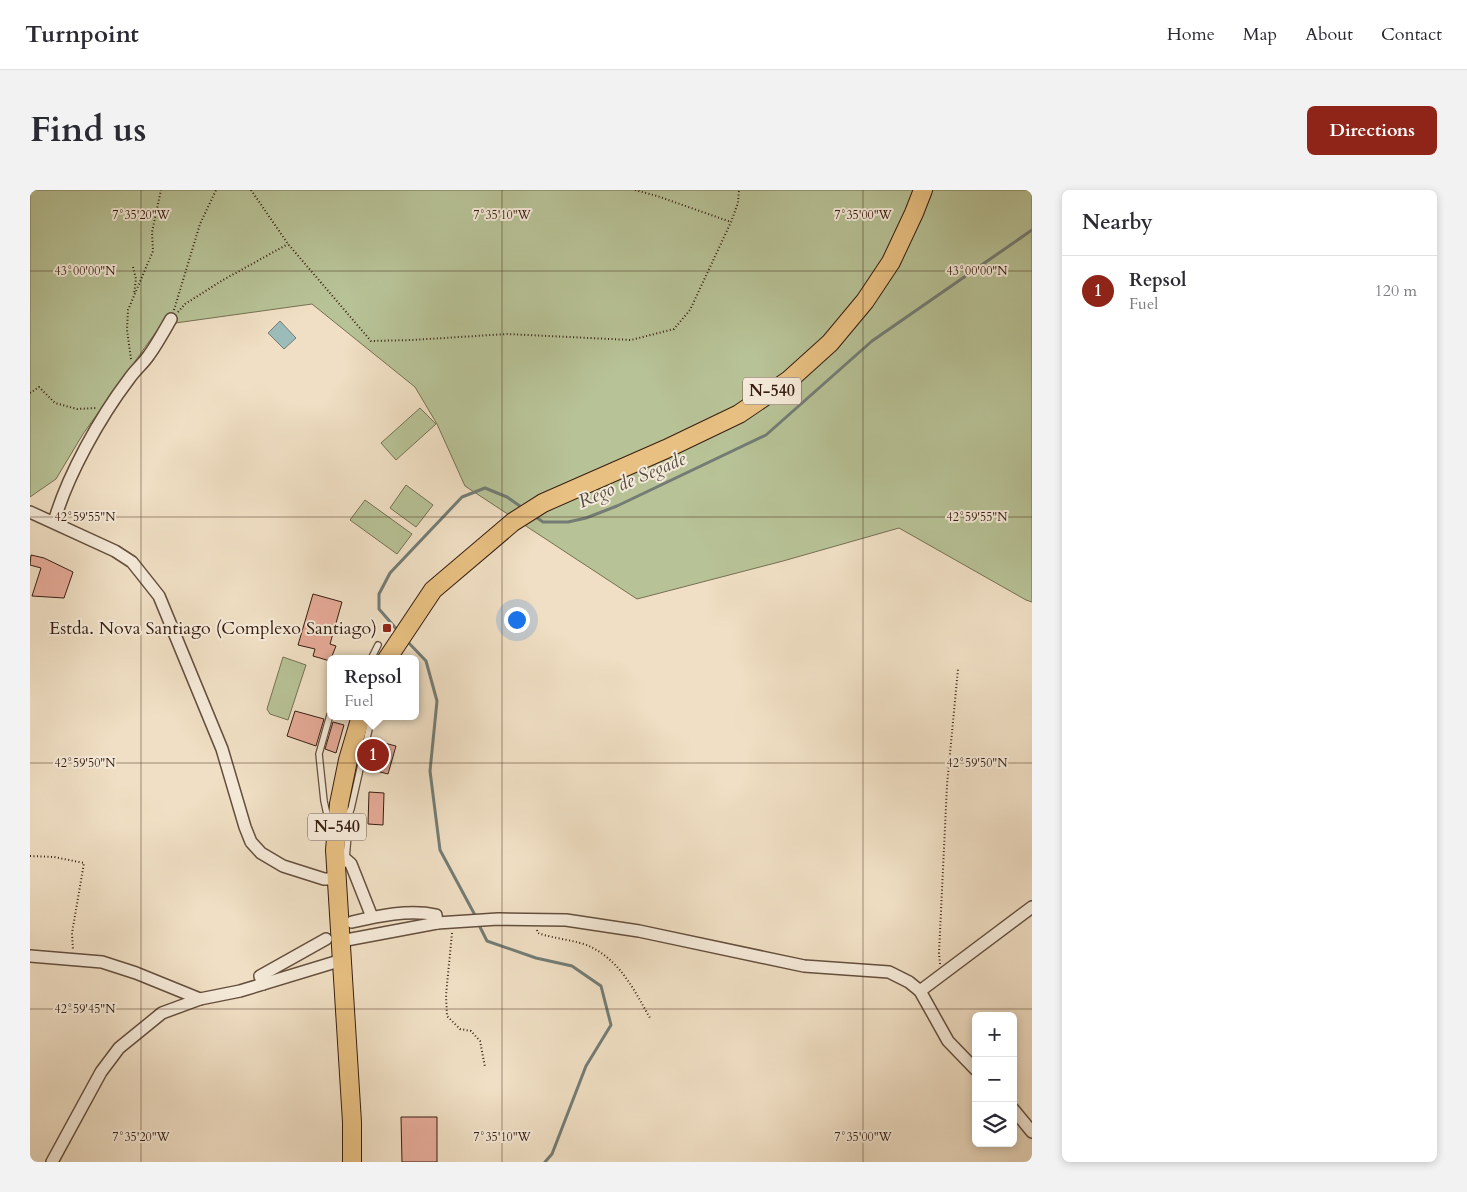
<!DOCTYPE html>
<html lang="en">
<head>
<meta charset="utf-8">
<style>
	body { margin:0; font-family:Cardo,serif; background:#f2f2f3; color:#2b2b33 }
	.controls { position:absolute; right:15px; bottom:15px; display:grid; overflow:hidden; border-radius:8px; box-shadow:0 2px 8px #0003 }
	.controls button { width:45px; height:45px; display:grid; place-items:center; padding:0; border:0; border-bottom:1px solid #e1e1e2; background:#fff; color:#2b2b33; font:25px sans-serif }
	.you { position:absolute; left:486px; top:429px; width:18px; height:18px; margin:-12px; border:4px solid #fff; border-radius:50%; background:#1a73e8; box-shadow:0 0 0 8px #1a73e833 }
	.badge { display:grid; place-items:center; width:32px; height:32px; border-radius:50%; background:#8f2418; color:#fff; font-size:16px; font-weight:700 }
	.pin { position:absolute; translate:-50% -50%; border:2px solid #fff; box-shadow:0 1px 5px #0006 }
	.popup { position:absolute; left:297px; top:465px; width:92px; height:65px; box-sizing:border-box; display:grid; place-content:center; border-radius:8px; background:#fff; filter:drop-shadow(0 1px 4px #0005); font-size:16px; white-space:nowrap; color:#7c7c81 }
	.popup b { font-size:19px; color:#2b2b33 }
	.popup::after { content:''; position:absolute; left:50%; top:100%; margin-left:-10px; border:10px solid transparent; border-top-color:#fff }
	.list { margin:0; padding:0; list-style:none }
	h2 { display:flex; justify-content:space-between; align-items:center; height:65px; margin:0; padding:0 20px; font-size:21px }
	h2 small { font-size:16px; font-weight:400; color:#7c7c81 }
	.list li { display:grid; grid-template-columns:32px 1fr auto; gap:15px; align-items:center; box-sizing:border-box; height:70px; padding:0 20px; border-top:1px solid #e1e1e2 }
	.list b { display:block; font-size:19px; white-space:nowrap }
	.list p { margin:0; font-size:16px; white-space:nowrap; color:#7c7c81 }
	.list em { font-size:16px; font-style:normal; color:#7c7c81 }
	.icon { flex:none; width:28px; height:28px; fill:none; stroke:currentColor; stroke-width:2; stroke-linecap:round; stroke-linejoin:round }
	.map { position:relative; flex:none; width:1002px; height:972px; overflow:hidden; border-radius:8px }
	header { display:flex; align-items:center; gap:30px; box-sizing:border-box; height:70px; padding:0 25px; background:#fff; border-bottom:1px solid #e1e1e2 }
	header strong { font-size:24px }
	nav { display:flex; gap:28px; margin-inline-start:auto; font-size:18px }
	.intro { display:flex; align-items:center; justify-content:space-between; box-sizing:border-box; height:120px; padding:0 30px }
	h1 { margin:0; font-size:35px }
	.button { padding:12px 22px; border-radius:8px; background:#8f2418; color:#fff; font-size:18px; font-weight:700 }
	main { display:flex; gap:30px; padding:0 30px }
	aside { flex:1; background:#fff; border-radius:8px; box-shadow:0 2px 8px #0003 }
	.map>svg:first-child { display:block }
</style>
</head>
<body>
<header>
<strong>Turnpoint</strong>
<nav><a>Home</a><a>Map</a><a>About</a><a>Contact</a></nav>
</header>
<div class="intro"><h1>Find us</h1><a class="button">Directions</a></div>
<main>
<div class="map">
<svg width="1002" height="972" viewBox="0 0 1002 972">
	<rect width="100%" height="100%" fill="#f0dfc4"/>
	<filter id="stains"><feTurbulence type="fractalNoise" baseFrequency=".004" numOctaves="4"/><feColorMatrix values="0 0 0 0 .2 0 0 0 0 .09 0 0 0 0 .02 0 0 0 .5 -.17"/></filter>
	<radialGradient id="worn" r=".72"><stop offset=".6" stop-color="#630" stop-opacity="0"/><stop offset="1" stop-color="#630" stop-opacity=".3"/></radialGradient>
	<g fill="#b7c296" stroke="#767053">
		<path d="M0 0H1002V412L996 410 869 338 753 371 607 409 435 296 407 234 385 197 282 114 131 135 53 244 26 289 0 307Z"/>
		<path d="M390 218 406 234 366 270 351 253Z"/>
		<path d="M376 295 403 315 386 337 360 318Z"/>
		<path d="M335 310 382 344 367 364 320 330Z"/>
		<path d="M253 467 276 475 258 530 240 524 237 519Z"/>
	</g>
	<path fill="#9bbcb9" stroke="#737c75" d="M250 131 266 148 254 159 238 143Z"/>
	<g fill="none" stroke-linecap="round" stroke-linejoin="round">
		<g stroke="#737c75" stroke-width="3">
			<path d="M503 325 513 332H538L556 328 587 316 736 245 842 151 1002 40"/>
			<path d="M369 442 349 419V404L360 383 432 307 455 298 477 307 494 319"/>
			<path d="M376 450 396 471 407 511 400 581 410 660 446 727"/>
			<path d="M448 733 457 751 506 768 542 776 571 796 581 835 556 876 522 964 515 972"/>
		</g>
	</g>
	<g fill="#e6aa98" stroke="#361d10">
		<path d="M1 365 14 368 43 382 34 408 2 406 11 378 0 375Z"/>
		<path d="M283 404 312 412 300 454 306 456 300 471 283 466 285 459 268 455Z"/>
		<path d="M265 521 294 529 286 556 257 546Z"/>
		<path d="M303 532 314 535 306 563 295 559Z"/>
		<path d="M342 550 366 556 358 584 335 578Z"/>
		<path d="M339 602 354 603 353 635 338 634Z"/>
		<path d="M371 927H407V972H372Z"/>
	</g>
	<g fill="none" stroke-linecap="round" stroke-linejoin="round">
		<g stroke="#644e3d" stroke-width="8">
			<g id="service">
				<path d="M341 469 348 455"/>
				<path d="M314 631 321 619 342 526"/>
				<path d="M300 638 294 611 289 564 300 525"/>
				<path d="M316 669 320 622"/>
			</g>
		</g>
		<g stroke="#644e3d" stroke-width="14">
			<g id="minor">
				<path d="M0 322 85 361 102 372 129 406 192 559 215 637 221 652 231 663 253 676 294 689H306"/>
				<path d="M24 332C37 286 70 227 99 189 105 180 113 174 119 165 127 154 134 141 141 129"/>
				<path d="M305 660 321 674 342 727"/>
				<path d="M322 732C348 726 379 719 406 725L407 733"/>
				<path d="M311 751 407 733 468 729 536 730 609 741 774 776 859 782 879 792 890 801 918 851 946 880"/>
				<path d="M0 766 72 772 106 783 170 809"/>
				<path d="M233 794 230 786 296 749"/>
				<path d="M890 801 1002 717"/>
				<path d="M983 919 1002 942"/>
				<path d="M22 972 71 882 89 858 132 823 170 809 210 801 312 770"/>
			</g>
		</g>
		<g stroke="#361d10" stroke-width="20">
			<g id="trunk">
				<path d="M357 469 403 400 483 332 513 313 636 259 709 224 759 190 800 153 835 111 861 72 884 23 893 0"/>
				<path d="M322 972V932L305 660 309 614 318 570 331 526"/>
			</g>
		</g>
		<g stroke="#361d10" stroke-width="2" stroke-dasharray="1 2.5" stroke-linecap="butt">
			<path d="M221 0 258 54 341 151 382 150 477 144 601 150 644 139 660 120 701 32 708 13 709 0"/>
			<path d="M605 0 627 6 701 32"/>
			<path d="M103 77 106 89 104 104"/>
			<path d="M144 120 170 34 186 0"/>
			<path d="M148 122 155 114 193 90 258 54"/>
			<path d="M101 169 97 140 98 120 123 61 122 42 131 0"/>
			<path d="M0 203 9 197 25 213 47 219 67 218"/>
			<path d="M0 666 24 667 54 673 42 743 43 760"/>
			<path d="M507 740 508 743C524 749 547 750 561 757 591 772 604 800 620 828"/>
			<path d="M422 743 416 805 417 826 430 839 441 841 450 851 455 877"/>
			<path d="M910 774 909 763 917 595 928 479"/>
		</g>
		<use href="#service" stroke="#f5ead9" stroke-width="5.5"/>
		<use href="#minor" stroke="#f5ead9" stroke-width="11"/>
		<use href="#trunk" stroke="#e8c082" stroke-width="18"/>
	</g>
	<path fill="none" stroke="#361d10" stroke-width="1" stroke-opacity="0.45" d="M111 0V972M472 0V972M833 0V972M0 81H1002M0 327H1002M0 573H1002M0 819H1002"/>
	<rect fill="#8f2418" stroke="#f5ead9" stroke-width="2" x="352" y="433" width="10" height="10" rx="2.5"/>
	<g text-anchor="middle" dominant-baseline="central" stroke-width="4" stroke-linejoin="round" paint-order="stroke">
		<g fill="#f5ead9" stroke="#6f5a4c" stroke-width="1">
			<rect x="713" y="187.5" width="58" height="27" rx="4"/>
			<rect x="278" y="623.5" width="58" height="27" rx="4"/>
		</g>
		<g font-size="16" font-weight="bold" fill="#361d10">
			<text x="742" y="201">N-540</text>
			<text x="307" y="637">N-540</text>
		</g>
		<g font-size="18" fill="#361d10" stroke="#f5ead9" text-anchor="end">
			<text x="347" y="438">Estda. Nova Santiago (Complexo Santiago)</text>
		</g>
		<g font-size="19" font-style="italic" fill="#544d43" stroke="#f5ead9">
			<text transform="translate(602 290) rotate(-23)">Rego de Segade</text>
		</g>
	</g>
	<g font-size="12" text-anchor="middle" fill="#361d10" stroke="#f5ead9" stroke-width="4" stroke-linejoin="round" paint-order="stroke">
		<text x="111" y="29">7°35'20"W</text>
		<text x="472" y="29">7°35'10"W</text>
		<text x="833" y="29">7°35'00"W</text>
		<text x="55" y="85">43°00'00"N</text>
		<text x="947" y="85">43°00'00"N</text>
		<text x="55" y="331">42°59'55"N</text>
		<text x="947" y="331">42°59'55"N</text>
		<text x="55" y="577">42°59'50"N</text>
		<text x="947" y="577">42°59'50"N</text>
		<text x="55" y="823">42°59'45"N</text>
		<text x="111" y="951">7°35'20"W</text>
		<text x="472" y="951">7°35'10"W</text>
		<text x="833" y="951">7°35'00"W</text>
	</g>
	<rect width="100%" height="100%" filter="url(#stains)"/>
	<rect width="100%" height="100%" fill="url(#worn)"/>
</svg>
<div class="controls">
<button>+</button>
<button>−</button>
<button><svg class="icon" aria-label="layers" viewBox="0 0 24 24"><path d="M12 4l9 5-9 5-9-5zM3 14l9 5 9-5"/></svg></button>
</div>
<div class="you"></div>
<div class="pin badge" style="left:343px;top:565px">1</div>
<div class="popup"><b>Repsol</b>Fuel</div>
</div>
<aside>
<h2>Nearby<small></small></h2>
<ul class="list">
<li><span class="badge">1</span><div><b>Repsol</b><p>Fuel</p></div><em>120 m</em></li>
</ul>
</aside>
</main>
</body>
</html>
